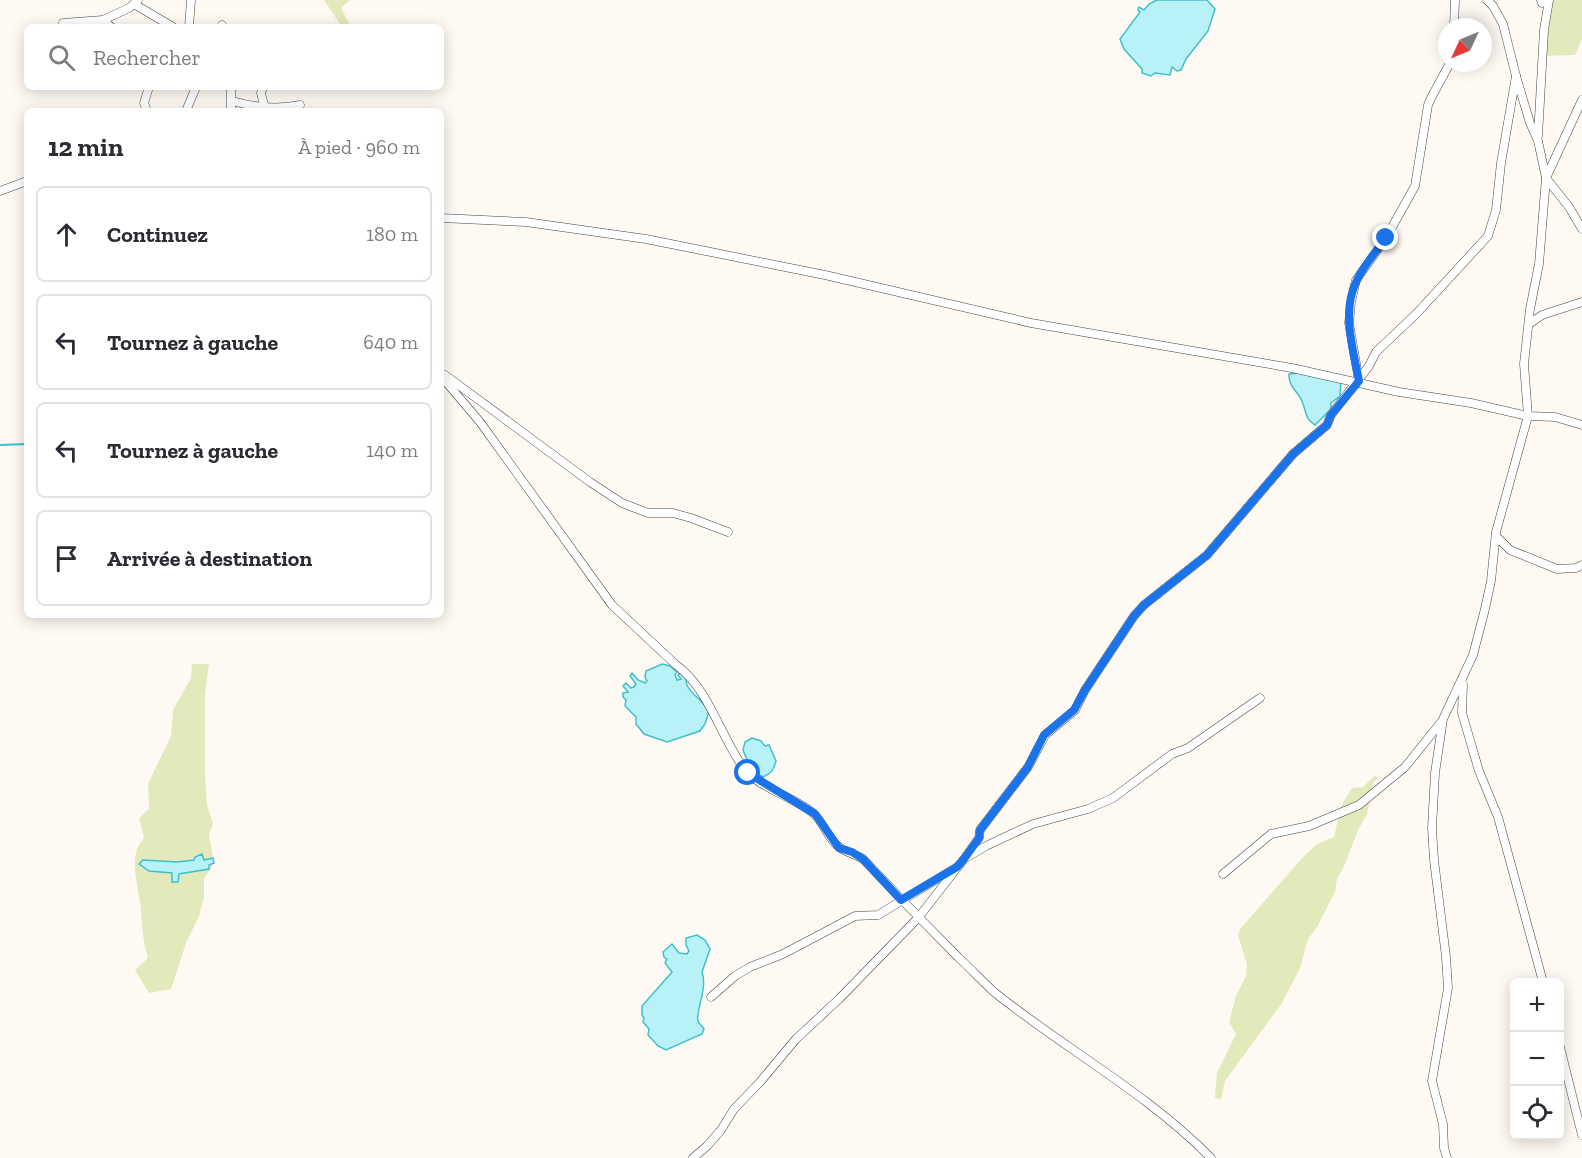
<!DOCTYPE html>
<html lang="fr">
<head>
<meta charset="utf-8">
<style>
	body { margin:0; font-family:"Zilla Slab",serif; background:#f7f7f7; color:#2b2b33 }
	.controls { position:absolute; right:18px; bottom:18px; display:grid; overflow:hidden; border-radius:9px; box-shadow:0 3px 15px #0003 }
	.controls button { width:54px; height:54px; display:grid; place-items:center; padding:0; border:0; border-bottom:2px solid #e1e1e2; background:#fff; color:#2b2b33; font:30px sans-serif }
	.compass { position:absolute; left:1438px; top:18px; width:54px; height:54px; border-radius:50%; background:#fff; box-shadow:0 3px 15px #0003; rotate:226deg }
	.stop { position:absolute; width:18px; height:18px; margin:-14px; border:4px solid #1a73e8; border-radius:50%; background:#fff }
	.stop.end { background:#1a73e8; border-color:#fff; box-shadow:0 2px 6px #0008 }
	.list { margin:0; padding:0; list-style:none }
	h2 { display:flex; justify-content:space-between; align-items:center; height:78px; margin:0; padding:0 24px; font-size:26px }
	h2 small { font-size:20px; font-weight:400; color:#7c7c81 }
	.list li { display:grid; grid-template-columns:39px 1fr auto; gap:18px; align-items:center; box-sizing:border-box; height:96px; margin:0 12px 12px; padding:0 12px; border:2px solid #e1e1e2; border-radius:9px }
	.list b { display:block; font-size:22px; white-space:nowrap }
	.list em { font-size:20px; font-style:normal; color:#7c7c81 }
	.icon { flex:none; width:33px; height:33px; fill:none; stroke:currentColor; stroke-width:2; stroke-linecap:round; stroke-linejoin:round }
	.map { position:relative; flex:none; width:1582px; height:1158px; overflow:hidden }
	.search { position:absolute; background:#fff; box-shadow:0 3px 15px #0003; left:24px; top:24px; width:420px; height:66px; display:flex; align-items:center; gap:15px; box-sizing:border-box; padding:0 21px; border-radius:9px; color:#7c7c81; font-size:22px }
	.panel { position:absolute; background:#fff; box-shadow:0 3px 15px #0003; left:24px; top:108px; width:420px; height:510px; border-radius:9px }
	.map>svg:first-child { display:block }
</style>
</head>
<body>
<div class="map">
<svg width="1582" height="1158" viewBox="0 0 1582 1158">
	<rect width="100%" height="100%" fill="#fff9f3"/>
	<g fill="#e2eabc">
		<path d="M324 0H350L341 8 351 27H342Z"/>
		<path d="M1551 0H1582V39L1575 55 1544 56Z"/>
		<path d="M192 664H209L205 694V775L207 805 213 824 209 834 213 858 204 860 202 854C186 866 162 861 143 860L149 871 172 873V882L179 875 209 869 208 865 214 863 204 879V897L199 916 186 943 171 989 149 993 135 970 148 958C143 942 142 927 141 911 140 889 126 857 144 838L139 818 149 809 148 784 171 736 173 710 191 678Z"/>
		<path d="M1374 776 1378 777 1373 784 1367 814 1358 830 1345 864 1337 879 1335 892 1317 927 1308 939 1300 968 1282 1003 1225 1081 1221 1099 1215 1098 1217 1073 1236 1034 1229 1022 1236 996 1246 976 1247 964 1238 936 1240 929 1303 857 1317 844 1334 837 1341 806 1352 788 1363 787Z"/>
	</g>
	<g fill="#b8f2f6" stroke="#3fc0cd" stroke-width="1.5">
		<path d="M1157 0H1207L1215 9 1208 31 1186 59 1181 70 1177 71 1172 67 1170 75 1155 73 1151 76 1142 73V69L1124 49 1120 39 1140 12 1138 10 1139 7 1144 10 1149 4Z"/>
		<path d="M1300 373 1341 380 1340 396 1331 403V409L1315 425C1305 419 1307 414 1303 404 1300 392 1288 388 1289 374Z"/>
		<path d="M662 664 670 666 677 672 675 675 677 680 681 679 678 675 682 672C687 677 685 679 687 685 690 693 704 702 709 711L705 724 700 731 667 742 644 734 636 724V717L625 706 626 700 623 697V693L628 692 623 686 626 683 631 688 634 687 636 684 630 676 632 673 638 680 645 683 647 681 645 677 646 671Z"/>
		<path d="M752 738 761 741 765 746 769 745 776 761C774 769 771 774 763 777L751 770 743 750 745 742Z"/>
		<path d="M202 854 204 860 213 858 214 863 209 865V869L179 874 178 882H172V873L149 871 139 864 143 860 177 862 194 860 195 857Z"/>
		<path d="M697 935 705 940 710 949 702 972C708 988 695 1013 698 1021 699 1024 702 1026 704 1029L702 1034 666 1050 658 1046 648 1035 649 1029 643 1022 644 1018 642 1015V1006L672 972 665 963 667 959 664 957 663 952 672 944 679 953 687 954 689 951 686 945V938Z"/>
	</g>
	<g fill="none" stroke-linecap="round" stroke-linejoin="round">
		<path stroke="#3fc0cd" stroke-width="2" d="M0 445 27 444"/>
		<g stroke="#434343" stroke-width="9">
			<g id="street">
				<path d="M1487 0 1493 6 1503 24 1516 76 1530 123 1538 141 1546 178 1569 207 1582 229"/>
				<path d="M1541 0 1542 3"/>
				<path d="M134 4 173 27"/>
				<path d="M103 20 129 8 138 0"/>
				<path d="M63 23 103 20 111 27"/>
				<path d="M222 25V27"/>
				<path d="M189 27 191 0"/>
				<path d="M1454 27 1455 0"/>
				<path d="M263 87 261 93 264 105"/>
				<path d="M232 101C254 107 278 110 300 105"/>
				<path d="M147 111 144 103 149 87"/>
				<path d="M186 111 196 87"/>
				<path d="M231 111V87"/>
				<path d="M1538 136 1544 30 1549 0"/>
				<path d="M0 191 27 181"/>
				<path d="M441 218 526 222 646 239 825 275 1031 323 1292 368 1399 392 1471 403 1528 416 1555 417 1582 425"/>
				<path d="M1529 324 1542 315 1582 302"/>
				<path d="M445 375 590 482 622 503 648 513H673L691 518 728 532"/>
				<path d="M441 376 480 422 612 605 675 664C710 689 720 737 745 770 760 788 796 798 814 814 824 823 828 839 839 847 843 851 857 855 863 859 894 892 926 925 958 957 970 968 982 981 994 992 1065 1049 1147 1093 1211 1158"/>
				<path d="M1359 381 1349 323 1351 302 1356 280 1386 238 1415 186 1428 105 1431 98 1450 63"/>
				<path d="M1496 536 1510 550 1557 569 1576 568 1582 565"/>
				<path d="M1463 684 1462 713 1479 771 1498 817 1543 982"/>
				<path d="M964 859 979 838 980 830 1028 767 1045 735 1075 710 1085 690 1134 616 1144 605 1207 555 1293 454 1327 425 1331 415 1369 366 1376 352 1417 313 1488 236 1496 210 1501 163 1516 76"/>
				<path d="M1223 874 1271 834 1309 826 1359 805 1405 767 1442 721"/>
				<path d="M711 997 735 976 750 967 783 954 855 916 878 915 957 867"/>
				<path d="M1560 1047 1582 1135"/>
				<path d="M693 1158 707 1146 721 1130 734 1109 760 1082 796 1039 839 999 918 918 964 859 986 846 1033 824 1088 809 1113 798 1172 754 1188 748 1260 698"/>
				<path d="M1447 1158 1444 1148 1443 1124 1432 1081 1448 988 1446 957 1434 860 1432 828 1435 773 1443 719 1473 655 1485 609 1491 581 1496 532 1528 416 1524 364 1530 309 1539 264 1546 178 1582 100"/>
			</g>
		</g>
		<use href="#street" stroke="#fff" stroke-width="8"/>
	</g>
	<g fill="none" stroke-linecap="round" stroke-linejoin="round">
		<path stroke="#1a73e8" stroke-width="8" d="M748 773 815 814 839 848 852 852 863 859 901 900 957 867 964 859 979 838 980 830 1028 767 1044 735 1074 710 1085 690 1134 616 1144 605 1207 555 1293 454 1327 425 1331 415 1359 381C1353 349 1341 311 1357 280 1364 265 1377 251 1386 238"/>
	</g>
</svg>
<div class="controls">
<button>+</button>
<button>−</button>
<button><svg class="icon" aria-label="locate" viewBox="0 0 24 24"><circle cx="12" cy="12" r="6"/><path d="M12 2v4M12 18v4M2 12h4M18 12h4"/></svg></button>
</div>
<svg class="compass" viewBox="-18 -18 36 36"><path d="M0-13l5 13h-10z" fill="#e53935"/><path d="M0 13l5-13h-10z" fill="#7c7c81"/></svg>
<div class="stop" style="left:748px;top:773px"></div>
<div class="stop end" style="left:1386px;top:238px"></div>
<div class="search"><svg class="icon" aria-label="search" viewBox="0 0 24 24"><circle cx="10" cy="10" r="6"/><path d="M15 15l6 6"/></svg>Rechercher</div>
<section class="panel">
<h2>12 min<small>À pied · 960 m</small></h2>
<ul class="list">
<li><svg class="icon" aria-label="ahead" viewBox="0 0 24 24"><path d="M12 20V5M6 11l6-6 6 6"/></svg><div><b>Continuez</b></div><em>180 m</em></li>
<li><svg class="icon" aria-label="left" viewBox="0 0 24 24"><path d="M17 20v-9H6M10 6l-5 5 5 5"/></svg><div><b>Tournez à gauche</b></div><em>640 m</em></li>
<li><svg class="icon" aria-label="left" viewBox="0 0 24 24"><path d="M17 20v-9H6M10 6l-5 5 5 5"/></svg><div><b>Tournez à gauche</b></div><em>140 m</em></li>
<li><svg class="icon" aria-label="arrive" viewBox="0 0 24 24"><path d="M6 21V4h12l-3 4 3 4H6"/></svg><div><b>Arrivée à destination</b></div></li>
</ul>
</section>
</div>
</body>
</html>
